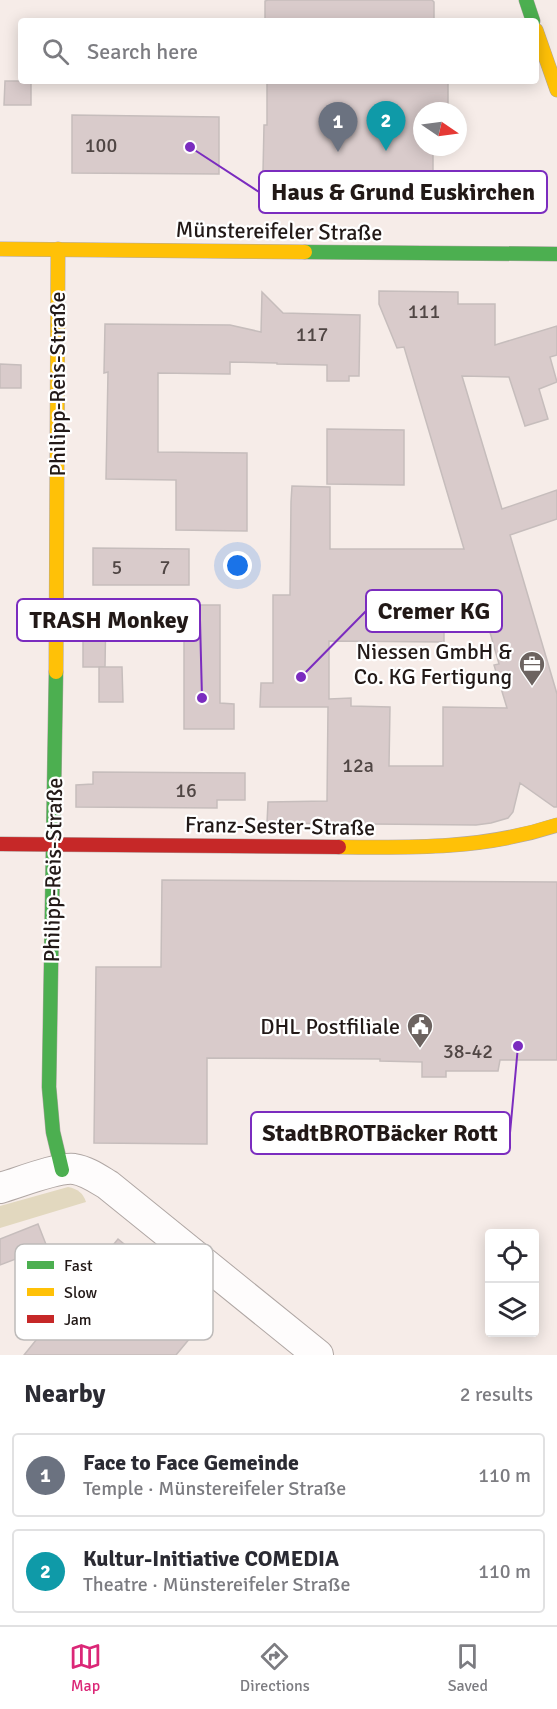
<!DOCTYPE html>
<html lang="en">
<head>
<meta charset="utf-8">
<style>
	body { margin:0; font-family:Signika,sans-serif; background:#f7f7f7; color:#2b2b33 }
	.controls { position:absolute; right:18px; bottom:18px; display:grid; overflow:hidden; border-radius:6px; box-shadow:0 3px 15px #0003 }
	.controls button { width:54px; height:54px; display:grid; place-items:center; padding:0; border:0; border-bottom:2px solid #e1e1e2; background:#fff; color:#2b2b33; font:30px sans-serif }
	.compass { position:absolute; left:413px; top:102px; width:54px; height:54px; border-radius:50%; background:#fff; box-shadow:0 3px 15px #0003; rotate:103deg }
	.you { position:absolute; left:238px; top:566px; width:21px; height:21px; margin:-15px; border:4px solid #fff; border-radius:50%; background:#1a73e8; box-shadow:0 0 0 9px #1a73e833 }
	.badge { display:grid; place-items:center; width:39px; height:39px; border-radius:50%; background:#db2777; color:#fff; font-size:20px; font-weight:700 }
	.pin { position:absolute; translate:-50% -50px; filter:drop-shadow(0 2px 3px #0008) }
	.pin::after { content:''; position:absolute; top:32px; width:21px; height:18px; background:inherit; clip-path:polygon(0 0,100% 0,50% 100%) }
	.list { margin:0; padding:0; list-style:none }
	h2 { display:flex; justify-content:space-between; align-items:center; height:78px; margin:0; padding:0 24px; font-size:26px }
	h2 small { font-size:20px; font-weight:400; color:#7c7c81 }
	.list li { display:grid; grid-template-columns:39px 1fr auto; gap:18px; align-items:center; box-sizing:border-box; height:84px; margin:0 12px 12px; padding:0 12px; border:2px solid #e1e1e2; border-radius:6px }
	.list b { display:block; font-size:22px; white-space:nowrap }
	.list p { margin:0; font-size:20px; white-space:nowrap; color:#7c7c81 }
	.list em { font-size:20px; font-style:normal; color:#7c7c81 }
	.icon { flex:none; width:33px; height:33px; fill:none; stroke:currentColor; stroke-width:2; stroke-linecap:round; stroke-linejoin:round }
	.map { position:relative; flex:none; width:557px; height:1355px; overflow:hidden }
	.search { position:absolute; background:#fff; box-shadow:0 3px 15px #0003; left:18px; right:18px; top:18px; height:66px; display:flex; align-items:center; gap:15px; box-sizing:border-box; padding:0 21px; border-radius:6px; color:#7c7c81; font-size:22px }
	.sheet { height:270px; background:#fff }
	nav { display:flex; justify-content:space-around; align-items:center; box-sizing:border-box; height:84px; border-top:2px solid #e1e1e2; background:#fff; font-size:16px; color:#7c7c81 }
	nav a { display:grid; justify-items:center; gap:3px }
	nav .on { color:#db2777 }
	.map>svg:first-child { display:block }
</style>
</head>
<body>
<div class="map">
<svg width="557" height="1355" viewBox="0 0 557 1355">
	<rect width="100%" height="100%" fill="#f6ece8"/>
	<path fill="#e2d8bf" d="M68 1187C78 1189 83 1193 86 1202L0 1228V1206Z"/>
	<g fill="#d9cbcb" stroke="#c6bdbc" stroke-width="1.5" fill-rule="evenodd">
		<path d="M268 0H432L434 2V21H265V1Z"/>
		<path d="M5 81H31V105H4Z"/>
		<path d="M267 81H448V111H422V147H433V173H309V175H266V172H263L264 125H267Z"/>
		<path d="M72 115 219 117V174L72 173Z"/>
		<path d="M379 291 458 292V304H495V345L557 326V355L550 357 557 382 539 389 548 419 525 426 509 377 462 376 502 509 557 490V519L510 535 557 694V807H554L520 783 513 812 508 818 491 823 476 825 267 823 268 802 327 801 328 707H260L261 683H273V595H290L291 502 292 486 330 487V549H464L404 347 397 348 379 304ZM482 604 499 664 494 665 507 708 443 707V766H389L390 707 351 706V698L329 699V641L444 642V610Z"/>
		<path d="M262 292 283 313 360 315 359 376H349V381H327V365L277 364V363L230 362V374L158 373V452L247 453V531L176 530V480L106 479 108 372 104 373 105 324 230 325 261 332Z"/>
		<path d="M0 364 21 365V388H0Z"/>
		<path d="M327 429 404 430V485L327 484Z"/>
		<path d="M93 548 189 549V585H93Z"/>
		<path d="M106 605 105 667H83V606Z"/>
		<path d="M184 605H220V703L234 704V729H184Z"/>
		<path d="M99 667H122L123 702H99Z"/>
		<path d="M93 772 245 773V800H217V808L76 807V785L93 784Z"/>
		<path d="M162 880 557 882V1060H500L498 1071H446V1077H422V1062L380 1061V1059L207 1058V1144L94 1143 96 967H161Z"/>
		<path d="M38 1224 47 1247 0 1265V1239Z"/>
		<path d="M118 1239 210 1314 176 1355H24Z"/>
	</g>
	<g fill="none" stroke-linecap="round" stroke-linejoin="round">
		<g stroke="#b0a7a4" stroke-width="32">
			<path id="street" d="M0 1188C18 1183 57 1167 74 1169 87 1171 98 1179 108 1185L318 1355"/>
		</g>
		<g stroke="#b0a7a4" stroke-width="15">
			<g id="fast">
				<path d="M526 0 533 21"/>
				<path d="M305 252 557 254"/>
				<path d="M56 672 49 1087 53 1132 62 1170"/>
			</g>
		</g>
		<g stroke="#b0a7a4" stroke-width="15">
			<g id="slow">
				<path d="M536 30 557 90"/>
				<path d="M0 249 305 252"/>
				<path d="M56 672 58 249"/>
				<path d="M339 847C415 848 484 849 557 825"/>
			</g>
		</g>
		<g stroke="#b0a7a4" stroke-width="15">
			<path id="jam" d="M0 844 339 847"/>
		</g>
		<use href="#street" stroke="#fefcfc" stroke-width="30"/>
		<use href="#fast" stroke="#4caf50" stroke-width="14"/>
		<use href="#slow" stroke="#ffc107" stroke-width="14"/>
		<use href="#jam" stroke="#c62828" stroke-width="14"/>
	</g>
	<defs>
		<g id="office-pin" transform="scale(1.35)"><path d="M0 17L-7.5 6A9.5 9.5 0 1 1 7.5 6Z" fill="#6c6360" stroke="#fff"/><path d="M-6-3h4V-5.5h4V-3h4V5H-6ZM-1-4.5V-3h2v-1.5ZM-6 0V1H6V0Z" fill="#fff"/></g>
		<g id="civic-pin" transform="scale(1.35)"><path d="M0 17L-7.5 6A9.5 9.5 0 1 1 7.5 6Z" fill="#6c6360" stroke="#fff"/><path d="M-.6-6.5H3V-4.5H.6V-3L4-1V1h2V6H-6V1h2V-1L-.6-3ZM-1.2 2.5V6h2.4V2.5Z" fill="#fff"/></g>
	</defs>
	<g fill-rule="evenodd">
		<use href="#office-pin" x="532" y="664"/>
		<use href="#civic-pin" x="420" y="1026"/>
	</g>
	<g text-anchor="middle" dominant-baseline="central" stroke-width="4.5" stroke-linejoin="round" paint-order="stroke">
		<g font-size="20" fill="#504644">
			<text x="101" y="145">100</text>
			<text x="424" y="311">111</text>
			<text x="312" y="334">117</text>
			<text x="117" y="567">5</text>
			<text x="165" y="567">7</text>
			<text x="358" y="765">12a</text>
			<text x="186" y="790">16</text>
			<text x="468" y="1051">38-42</text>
		</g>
		<g font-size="22" fill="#221917" stroke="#fff">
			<text transform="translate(279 231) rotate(1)">Münstereifeler Straße</text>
			<text transform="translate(57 384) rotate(-90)">Philipp-Reis-Straße</text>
			<text transform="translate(280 826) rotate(1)">Franz-Sester-Straße</text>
			<text transform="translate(53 870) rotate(-89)">Philipp-Reis-Straße</text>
		</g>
		<g font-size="22" fill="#221917" stroke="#fff" text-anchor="end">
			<text x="512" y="651">Niessen GmbH &amp;<tspan x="512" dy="25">Co. KG Fertigung</tspan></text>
			<text x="400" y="1026">DHL Postfiliale</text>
		</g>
	</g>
	<rect x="15" y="1244" width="198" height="96" rx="9" fill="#fff" stroke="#bdbab9" stroke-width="1.5"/>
	<rect x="27" y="1261" width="27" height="8" fill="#4caf50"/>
	<rect x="27" y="1288" width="27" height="8" fill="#ffc107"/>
	<rect x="27" y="1315" width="27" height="8" fill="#c62828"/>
	<g font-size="16" fill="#221917">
		<text x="64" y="1271">Fast</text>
		<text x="64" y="1298">Slow</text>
		<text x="64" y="1325">Jam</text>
	</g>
	<path fill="none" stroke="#7b2cbf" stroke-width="2" d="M190 147L259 192M301 677L366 611M202 698L200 620M518 1046L510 1133"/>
	<g fill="#7b2cbf" stroke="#fff" stroke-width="2">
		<circle cx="190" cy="147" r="6"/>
		<circle cx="301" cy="677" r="6"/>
		<circle cx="202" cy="698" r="6"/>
		<circle cx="518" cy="1046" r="6"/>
	</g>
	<g fill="#fff" stroke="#7b2cbf" stroke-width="2">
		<rect x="259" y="171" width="288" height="42" rx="6"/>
		<rect x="366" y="590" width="136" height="42" rx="6"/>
		<rect x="17" y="599" width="183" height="42" rx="6"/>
		<rect x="251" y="1112" width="259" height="42" rx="6"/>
	</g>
	<g font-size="24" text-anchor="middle" font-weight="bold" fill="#221917">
		<text x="403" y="200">Haus &amp; Grund Euskirchen</text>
		<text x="434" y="619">Cremer KG</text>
		<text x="109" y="628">TRASH Monkey</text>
		<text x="380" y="1141">StadtBROTBäcker Rott</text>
	</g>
</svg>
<div class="controls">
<button><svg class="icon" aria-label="locate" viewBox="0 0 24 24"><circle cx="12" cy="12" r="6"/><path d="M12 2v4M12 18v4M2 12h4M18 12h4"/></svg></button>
<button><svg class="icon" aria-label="layers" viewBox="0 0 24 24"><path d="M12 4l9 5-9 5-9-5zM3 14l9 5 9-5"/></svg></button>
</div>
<svg class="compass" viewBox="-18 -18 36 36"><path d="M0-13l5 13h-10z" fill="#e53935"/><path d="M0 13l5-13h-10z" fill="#7c7c81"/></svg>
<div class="you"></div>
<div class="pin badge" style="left:338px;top:152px;background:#6b7280">1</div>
<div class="pin badge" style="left:386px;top:151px;background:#0f9aa8">2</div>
<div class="search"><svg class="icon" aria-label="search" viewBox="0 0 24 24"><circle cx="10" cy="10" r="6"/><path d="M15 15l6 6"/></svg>Search here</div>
</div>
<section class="sheet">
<h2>Nearby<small>2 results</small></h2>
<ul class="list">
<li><span class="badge" style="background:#6b7280">1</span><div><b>Face to Face Gemeinde</b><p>Temple · Münstereifeler Straße</p></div><em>110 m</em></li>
<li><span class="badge" style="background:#0f9aa8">2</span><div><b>Kultur-Initiative COMEDIA</b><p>Theatre · Münstereifeler Straße</p></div><em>110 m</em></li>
</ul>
</section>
<nav>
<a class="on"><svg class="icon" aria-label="map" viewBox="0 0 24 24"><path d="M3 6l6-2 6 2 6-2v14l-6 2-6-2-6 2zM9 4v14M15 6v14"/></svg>Map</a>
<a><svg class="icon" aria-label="directions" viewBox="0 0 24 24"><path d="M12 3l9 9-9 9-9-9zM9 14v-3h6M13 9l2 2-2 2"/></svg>Directions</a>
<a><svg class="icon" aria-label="saved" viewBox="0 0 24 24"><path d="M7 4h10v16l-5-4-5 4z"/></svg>Saved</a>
</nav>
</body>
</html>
